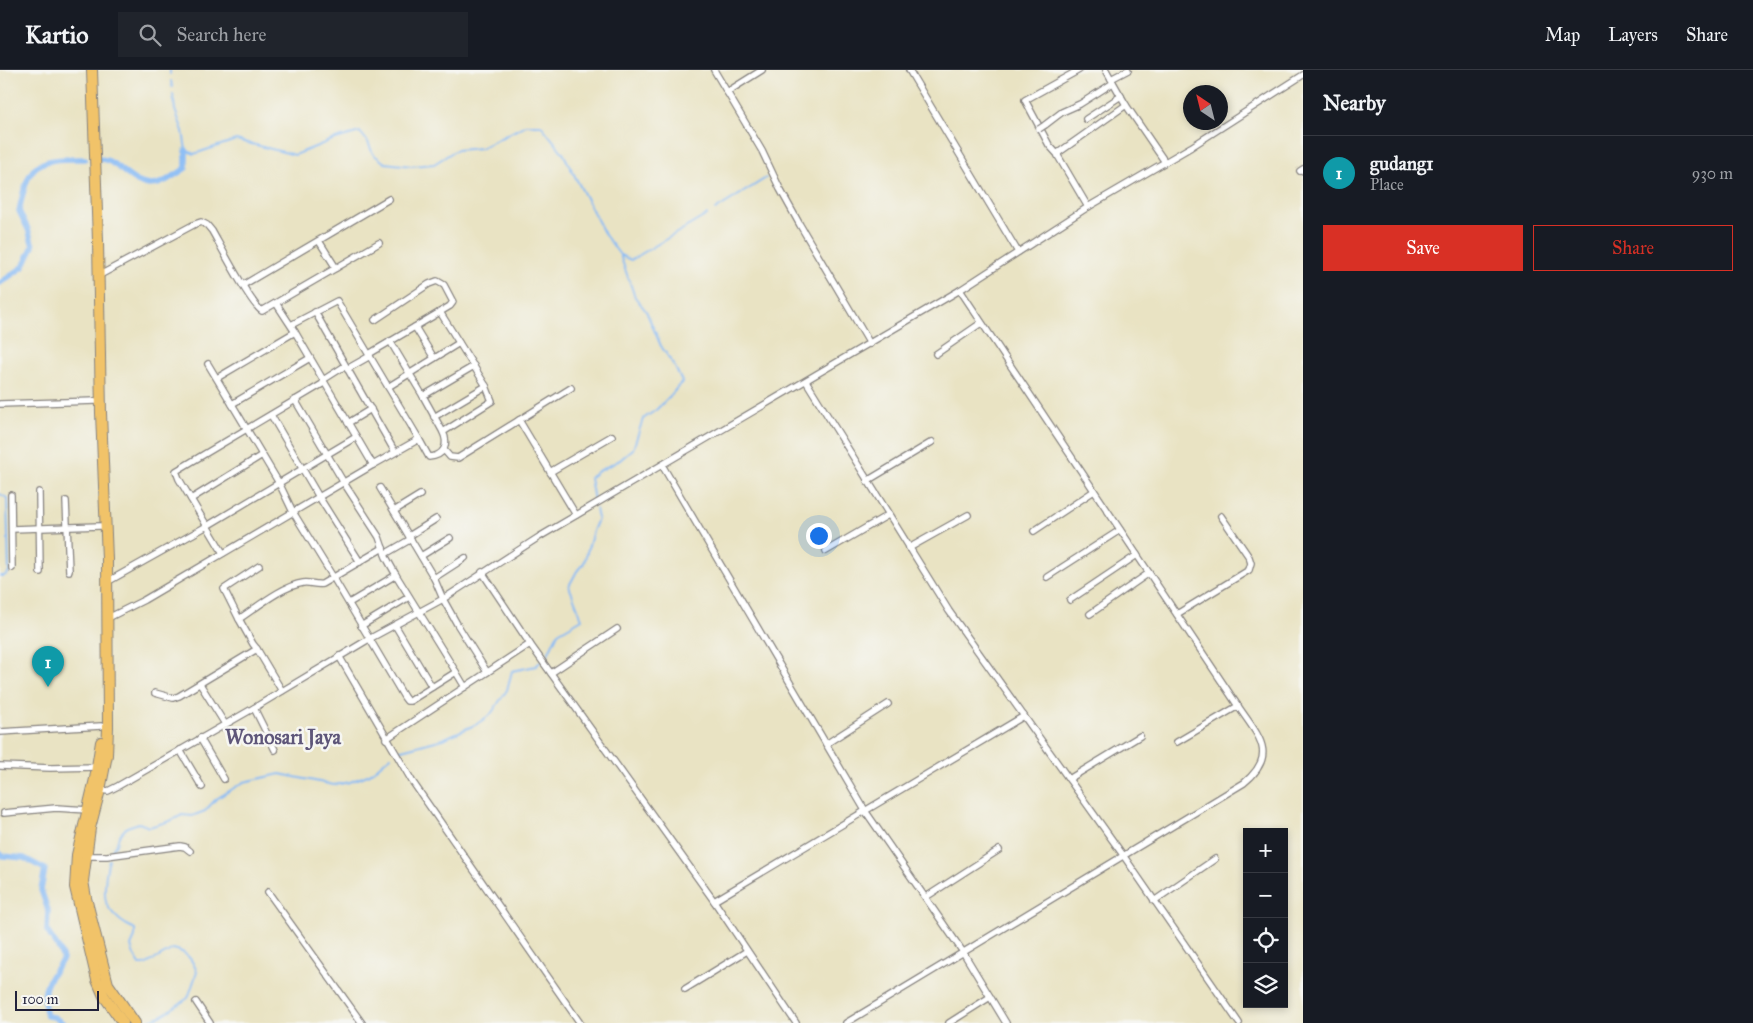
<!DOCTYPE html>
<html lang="en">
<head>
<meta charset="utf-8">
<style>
	body { margin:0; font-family:"IM FELL Great Primer",serif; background:#20242c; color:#f1f3f6 }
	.controls { position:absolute; right:15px; bottom:15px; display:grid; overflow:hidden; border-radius:0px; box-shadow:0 2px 8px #0003 }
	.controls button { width:45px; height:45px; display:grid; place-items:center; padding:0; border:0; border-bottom:1px solid #363941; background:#171b24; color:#f1f3f6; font:25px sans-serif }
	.compass { position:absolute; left:1183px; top:15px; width:45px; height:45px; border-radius:50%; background:#171b24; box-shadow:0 2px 8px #0003; rotate:325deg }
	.scale { position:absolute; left:15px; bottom:12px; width:84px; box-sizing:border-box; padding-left:5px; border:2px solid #22223b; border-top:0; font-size:14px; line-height:18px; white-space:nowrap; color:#22223b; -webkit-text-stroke:4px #f6f6f2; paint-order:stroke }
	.you { position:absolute; left:818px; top:465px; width:18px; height:18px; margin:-12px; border:4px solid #fff; border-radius:50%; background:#1a73e8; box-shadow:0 0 0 8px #1a73e833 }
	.badge { display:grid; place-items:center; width:32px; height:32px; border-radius:50%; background:#d93025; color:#fff; font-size:16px; font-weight:700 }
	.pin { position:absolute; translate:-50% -41px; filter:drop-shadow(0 1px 2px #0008) }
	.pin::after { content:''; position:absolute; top:26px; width:18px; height:15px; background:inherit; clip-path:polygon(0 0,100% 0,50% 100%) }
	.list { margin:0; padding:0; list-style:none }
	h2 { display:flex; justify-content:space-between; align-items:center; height:65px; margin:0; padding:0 20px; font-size:21px }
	h2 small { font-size:16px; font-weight:400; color:#9ea1a6 }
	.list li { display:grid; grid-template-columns:32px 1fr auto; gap:15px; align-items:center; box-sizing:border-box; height:75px; padding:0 20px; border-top:1px solid #363941 }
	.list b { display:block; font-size:19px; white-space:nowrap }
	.list p { margin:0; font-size:16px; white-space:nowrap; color:#9ea1a6 }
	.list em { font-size:16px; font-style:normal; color:#9ea1a6 }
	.actions { display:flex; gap:10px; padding:15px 20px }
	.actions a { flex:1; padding:11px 0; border:1px solid #d93025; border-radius:0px; text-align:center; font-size:18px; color:#d93025 }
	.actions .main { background:#d93025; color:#fff }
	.icon { flex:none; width:28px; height:28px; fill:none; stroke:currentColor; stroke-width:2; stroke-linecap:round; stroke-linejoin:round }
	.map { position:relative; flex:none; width:1303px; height:953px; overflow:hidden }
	header { display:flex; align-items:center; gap:30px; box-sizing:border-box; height:70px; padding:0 25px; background:#171b24; border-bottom:1px solid #363941 }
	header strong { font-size:24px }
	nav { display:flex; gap:28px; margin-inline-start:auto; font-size:18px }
	.search { width:350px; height:45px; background:#20242c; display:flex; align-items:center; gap:12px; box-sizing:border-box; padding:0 18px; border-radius:0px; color:#9ea1a6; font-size:19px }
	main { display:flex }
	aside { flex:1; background:#171b24 }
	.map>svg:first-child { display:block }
</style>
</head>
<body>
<header>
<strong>Kartio</strong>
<div class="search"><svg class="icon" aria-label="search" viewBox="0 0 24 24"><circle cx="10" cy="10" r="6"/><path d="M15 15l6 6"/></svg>Search here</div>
<nav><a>Map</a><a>Layers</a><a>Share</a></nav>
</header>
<main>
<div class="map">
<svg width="1303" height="953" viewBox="0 0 1303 953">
	<rect width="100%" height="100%" fill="#f6f6f2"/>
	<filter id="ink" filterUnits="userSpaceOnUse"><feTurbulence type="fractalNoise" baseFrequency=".02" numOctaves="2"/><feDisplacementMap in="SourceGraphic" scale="10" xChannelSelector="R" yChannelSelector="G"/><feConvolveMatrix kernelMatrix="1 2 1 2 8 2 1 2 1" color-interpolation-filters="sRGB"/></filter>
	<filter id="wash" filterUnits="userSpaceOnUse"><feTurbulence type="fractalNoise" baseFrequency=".0096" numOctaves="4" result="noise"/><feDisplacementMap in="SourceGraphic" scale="20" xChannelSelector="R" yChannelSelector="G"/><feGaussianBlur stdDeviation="1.12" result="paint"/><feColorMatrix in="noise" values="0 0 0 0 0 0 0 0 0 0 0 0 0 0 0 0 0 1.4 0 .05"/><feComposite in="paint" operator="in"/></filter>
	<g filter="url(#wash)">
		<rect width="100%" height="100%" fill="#e9e3c3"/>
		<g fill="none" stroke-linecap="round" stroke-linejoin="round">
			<g stroke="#88bbf5" stroke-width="2">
				<path d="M170 0V4"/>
				<path d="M171 11 172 17"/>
				<path d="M173 24 175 40 183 61 186 80 194 84 236 70 295 85 332 70 360 62 368 72 373 84 385 93 412 96 434 94 456 80 481 78 526 55H541L563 83 605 165 620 185 631 190 707 145"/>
				<path d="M715 140 766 108"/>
				<path d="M0 424 7 428 9 502 4 506H0"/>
				<path d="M594 431 590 408 597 402 620 390 633 379 643 349 656 340 671 325 682 312 675 297 661 276 646 241 635 227 620 185"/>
				<path d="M547 586 558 563 582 549 569 516 577 501 584 493 593 461 598 449 596 439"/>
				<path d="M398 681 443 669 477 654 491 644 507 620 512 601 536 596 541 591"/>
				<path d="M111 782 117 773 119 766 127 757 139 753 149 757 170 751 182 745 192 746 205 741 216 729 244 712 280 704 334 715 350 712 370 704 391 686"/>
				<path d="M109 790C106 800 102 828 108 837 115 847 124 855 135 859V867L131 876 134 885 140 895H145L173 879C187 882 192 889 197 902L188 928 161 946 141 953"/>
			</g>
			<g stroke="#88bbf5" stroke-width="5.5">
				<path d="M98 89C108 89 111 92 119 98 148 123 156 118 186 98V80"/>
				<path d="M0 213 23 197 33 176 28 159 19 141C29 93 34 88 85 89"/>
				<path d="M0 784 3 786 24 788 45 799 41 820 48 840 47 861 59 879 63 889C48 910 39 919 47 946L54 947 63 953"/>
			</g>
		</g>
	</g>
	<g filter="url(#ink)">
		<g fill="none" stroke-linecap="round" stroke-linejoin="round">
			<g stroke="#86827f" stroke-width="8">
				<g id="street">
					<path d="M714 0 762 81 780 119 800 155 870 274"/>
					<path d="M909 0 1018 182"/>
					<path d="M1106 0 1126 35 1165 92"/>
					<path d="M1111 9 1128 0"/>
					<path d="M727 22 762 0"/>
					<path d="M1086 49 1121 26"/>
					<path d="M1045 55 1062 42 1080 34 1113 13"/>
					<path d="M1058 85 1049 75 1025 30 1079 0"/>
					<path d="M1300 101 1303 99"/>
					<path d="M1088 137 1058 86V83L1126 35"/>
					<path d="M319 171 336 198"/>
					<path d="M98 206 195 154 201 152 207 155 212 161C220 175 251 235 262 241L379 173"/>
					<path d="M243 215 389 129"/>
					<path d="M276 233 295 262 373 395 419 369 337 231 291 255"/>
					<path d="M315 242 395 382"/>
					<path d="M375 250 429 214 437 211 444 215 453 232 450 236 440 242"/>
					<path d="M415 257 434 288"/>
					<path d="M390 271 423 326"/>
					<path d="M369 284 440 242 486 316 492 331 443 362C449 375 444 386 429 387L419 369"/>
					<path d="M936 284 981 253"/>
					<path d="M208 294 279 413 293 442 333 507 404 627 407 631H410L456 602 396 505 386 487 379 467 344 413 295 330"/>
					<path d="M347 299 370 286"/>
					<path d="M217 308 295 262"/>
					<path d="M323 310 345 296"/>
					<path d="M806 311 949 541 1123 785 1239 953"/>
					<path d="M388 317 459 273"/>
					<path d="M0 334 96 331"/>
					<path d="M232 334 310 288"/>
					<path d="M271 345 319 427 360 492"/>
					<path d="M434 347 486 316"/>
					<path d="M519 350 576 445"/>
					<path d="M348 353 371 339"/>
					<path d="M443 362 423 326 474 296"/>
					<path d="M444 380 450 387 458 388 571 318"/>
					<path d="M662 395 866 742 963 882 1006 953"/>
					<path d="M550 402 612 366"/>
					<path d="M867 411 932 372"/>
					<path d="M380 418 434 508 443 529 457 554 487 602"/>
					<path d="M39 422 40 502"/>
					<path d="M11 425 12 498"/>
					<path d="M191 429 262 385"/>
					<path d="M66 431 69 501"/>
					<path d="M394 441 420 425"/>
					<path d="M12 459 100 456"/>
					<path d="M1034 461 1094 421"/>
					<path d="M409 466 436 449"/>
					<path d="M909 478 968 445"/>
					<path d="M826 481 888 445"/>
					<path d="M223 483 179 409 176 401 324 313"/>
					<path d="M385 484 411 469"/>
					<path d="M421 486 450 468"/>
					<path d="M259 496 224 519 239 549C256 538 282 516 303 513 310 512 315 515 322 514L383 478"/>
					<path d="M482 502 530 574 714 831 796 953"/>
					<path d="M1047 507 1120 460"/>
					<path d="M434 508 465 488"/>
					<path d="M107 512 207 456 356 367"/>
					<path d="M1070 530 1137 485"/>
					<path d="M349 533 396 505"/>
					<path d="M1090 544 1149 503"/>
					<path d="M1177 544 1249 500 1251 493 1249 487 1221 446"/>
					<path d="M108 548 144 530 373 395"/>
					<path d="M395 555 432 617"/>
					<path d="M361 556 409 527"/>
					<path d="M257 579 282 621"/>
					<path d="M339 586 412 711 580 953"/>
					<path d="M456 602 465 617"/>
					<path d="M551 603 617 559"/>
					<path d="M200 614 225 654"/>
					<path d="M155 623 173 628 179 626 257 579 253 574 239 549"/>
					<path d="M254 638 275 680"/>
					<path d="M0 662 101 656"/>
					<path d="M200 668 224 709"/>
					<path d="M386 669 530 574"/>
					<path d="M1177 672 1238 636"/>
					<path d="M826 674 888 634"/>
					<path d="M180 680 202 717"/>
					<path d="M0 696 50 698 97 697"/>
					<path d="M1069 709 1140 666"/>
					<path d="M100 720 108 721 118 716 254 638 369 569 443 529 539 467 960 220 1088 137 1191 77 1303 5"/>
					<path d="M4 743 56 738 88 740"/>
					<path d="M85 786H107L180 776 185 777 190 781"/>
					<path d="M268 822 362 953"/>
					<path d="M926 827 999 780"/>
					<path d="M714 831 1024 646"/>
					<path d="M1154 831 1215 789"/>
					<path d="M685 919 747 881"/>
					<path d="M196 932 210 953"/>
					<path d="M846 953 1244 713C1279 684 1258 666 1238 636L960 220"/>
					<path d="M949 953 990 927"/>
				</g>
			</g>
			<g stroke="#86827f" stroke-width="12">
				<g id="highway">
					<path d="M92 0 98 171 101 343 107 489 108 657 107 685 100 720 90 758 83 811 86 828 108 914 135 953"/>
					<path d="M101 672 95 709 77 785 75 817 97 910 104 926 123 953"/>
				</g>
			</g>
			<use href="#street" stroke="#fff" stroke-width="5.5"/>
			<use href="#highway" stroke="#f1c369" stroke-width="10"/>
			<g stroke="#86827f" stroke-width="8" stroke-linecap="butt">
				<path id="street-bridge" d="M1039 59 1045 55"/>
			</g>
			<use href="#street-bridge" stroke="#fff" stroke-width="5.5"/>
		</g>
	</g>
	<g text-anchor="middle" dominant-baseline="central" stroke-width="5" stroke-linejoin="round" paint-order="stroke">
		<g font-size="20" font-weight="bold" fill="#5e5679" stroke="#f6f6f2">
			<text x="283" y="667">Wonosari Jaya</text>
		</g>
	</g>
</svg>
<div class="controls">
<button>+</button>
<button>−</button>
<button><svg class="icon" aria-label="locate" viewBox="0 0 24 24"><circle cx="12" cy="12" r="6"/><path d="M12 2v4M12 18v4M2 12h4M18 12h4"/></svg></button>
<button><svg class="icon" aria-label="layers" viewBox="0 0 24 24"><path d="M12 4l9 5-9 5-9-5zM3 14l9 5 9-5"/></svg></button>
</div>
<svg class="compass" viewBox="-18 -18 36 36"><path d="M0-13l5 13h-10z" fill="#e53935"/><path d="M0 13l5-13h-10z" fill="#9ea1a6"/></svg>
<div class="scale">100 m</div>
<div class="you"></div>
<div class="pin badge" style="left:48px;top:617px;background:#0f9aa8">1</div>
</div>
<aside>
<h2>Nearby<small></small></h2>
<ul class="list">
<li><span class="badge" style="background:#0f9aa8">1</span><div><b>gudang1</b><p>Place</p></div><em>930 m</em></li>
</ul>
<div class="actions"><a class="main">Save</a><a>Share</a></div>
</aside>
</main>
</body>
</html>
